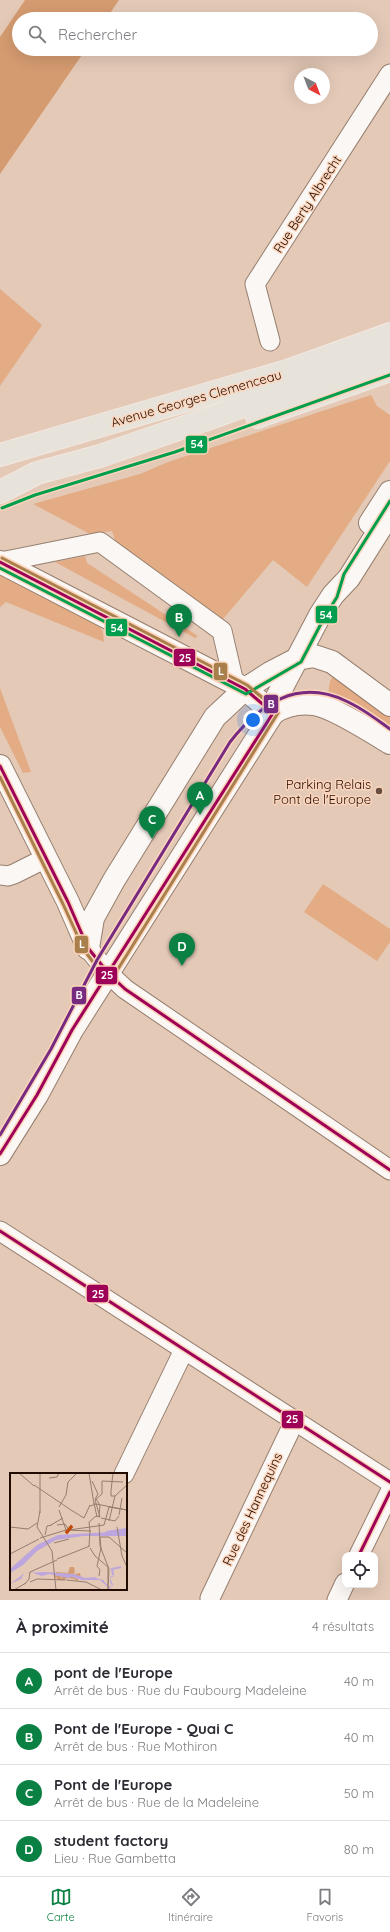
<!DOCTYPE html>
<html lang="fr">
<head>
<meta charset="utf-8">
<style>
	body { margin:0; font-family:Quicksand,sans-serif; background:#f7f7f7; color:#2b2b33 }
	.controls { position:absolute; right:12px; bottom:12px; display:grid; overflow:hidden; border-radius:8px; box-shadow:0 4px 16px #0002 }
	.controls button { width:36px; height:36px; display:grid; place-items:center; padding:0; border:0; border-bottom:1px solid #e1e1e2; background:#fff; color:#2b2b33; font:20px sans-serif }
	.compass { position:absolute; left:294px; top:68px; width:36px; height:36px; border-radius:50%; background:#fff; box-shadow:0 4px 16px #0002; rotate:138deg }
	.you { position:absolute; left:253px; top:720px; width:14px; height:14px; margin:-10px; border:3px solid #fff; border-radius:50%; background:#1a73e8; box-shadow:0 0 0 6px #1a73e833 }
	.badge { display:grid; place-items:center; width:26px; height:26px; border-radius:50%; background:#0b8043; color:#fff; font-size:13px; font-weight:700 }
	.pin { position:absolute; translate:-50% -33px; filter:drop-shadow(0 1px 2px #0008) }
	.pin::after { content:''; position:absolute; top:21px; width:14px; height:12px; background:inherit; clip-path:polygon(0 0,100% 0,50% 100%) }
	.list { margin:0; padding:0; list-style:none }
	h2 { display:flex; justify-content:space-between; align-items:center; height:52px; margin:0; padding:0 16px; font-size:17px }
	h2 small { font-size:13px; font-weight:400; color:#7c7c81 }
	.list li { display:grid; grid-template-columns:26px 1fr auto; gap:12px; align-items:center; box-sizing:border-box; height:56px; padding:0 16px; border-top:1px solid #e1e1e2 }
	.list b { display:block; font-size:15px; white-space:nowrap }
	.list p { margin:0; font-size:13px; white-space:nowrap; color:#7c7c81 }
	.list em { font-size:13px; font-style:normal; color:#7c7c81 }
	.icon { flex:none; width:22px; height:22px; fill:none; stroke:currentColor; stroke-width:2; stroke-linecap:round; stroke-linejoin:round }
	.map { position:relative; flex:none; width:390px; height:1600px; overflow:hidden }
	.search { position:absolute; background:#fff; box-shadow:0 4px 16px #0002; left:12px; right:12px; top:12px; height:44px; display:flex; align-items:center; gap:10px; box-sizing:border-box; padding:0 14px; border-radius:22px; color:#7c7c81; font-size:15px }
	.sheet { height:276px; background:#fff }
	nav { display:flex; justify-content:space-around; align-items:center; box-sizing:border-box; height:56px; border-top:1px solid #e1e1e2; background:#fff; font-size:11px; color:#7c7c81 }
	nav a { display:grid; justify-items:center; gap:2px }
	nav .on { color:#0b8043 }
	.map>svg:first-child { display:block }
</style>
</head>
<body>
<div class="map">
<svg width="390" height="1600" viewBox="0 0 390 1600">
	<rect width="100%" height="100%" fill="#e4c9b7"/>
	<g fill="#e3ac84">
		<path d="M0 289 42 325 0 386Z"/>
		<path d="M371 395 377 406 390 415V461L307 587 273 560 223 619 117 546 112 531 90 534 33 504 140 474 168 462Z"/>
		<path d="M85 556 87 563 198 636 195 638 55 562Z"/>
		<path d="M0 575 11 577 98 623 103 632 104 642 6 602 0 607Z"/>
		<path d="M336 672 390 711V736L327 701 330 681Z"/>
		<path d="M0 688 31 772 23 773 0 727Z"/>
		<path d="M323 884 390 929V942L377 961 304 912Z"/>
	</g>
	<path fill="#d59b70" d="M25 0H119L106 19H19V49H86L0 174V37Z"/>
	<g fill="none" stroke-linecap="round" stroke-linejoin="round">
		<g stroke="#967f6f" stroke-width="21">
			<g id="minor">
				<path d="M270 341 255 284 390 74"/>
				<path d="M1 562 100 542 222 631 234 683"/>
				<path d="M0 875 8 876 14 874 46 858"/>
				<path d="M88 948 109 974 125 989 390 1170"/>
				<path d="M0 1231 390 1482"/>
				<path d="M124 1474 184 1350"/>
				<path d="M359 1555 390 1492"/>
				<path d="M210 1598 295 1420"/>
				<path d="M337 1600 345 1583"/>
			</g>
		</g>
		<g stroke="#967f6f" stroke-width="24">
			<g id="tertiary">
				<path d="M370 523 390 492"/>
				<path d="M0 562 234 683 245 689 273 713"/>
				<path d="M273 713C285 705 299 702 314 704 331 706 374 733 390 743"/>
				<path d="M0 766 68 902 88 948"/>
				<path d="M88 948 93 918 114 880 215 717 245 689 270 673 297 659 314 656 332 662 390 705"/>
				<path d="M0 1154 37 1095 72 1030 273 713 276 699 320 615 333 595 349 578 390 513"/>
			</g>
		</g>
		<g stroke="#f3e7df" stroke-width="24">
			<g id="primary">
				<path d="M257 417 390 370"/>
				<path d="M0 455 287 371 390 334"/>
				<path d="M0 492 37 473 100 456 216 416 390 353"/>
			</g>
		</g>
		<use href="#minor" stroke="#fbf7f4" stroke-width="19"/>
		<use href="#tertiary" stroke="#fbf7f4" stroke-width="22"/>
		<use href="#primary" stroke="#e7e3db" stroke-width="22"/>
		<g stroke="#fcd5bc" stroke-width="6">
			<g id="bus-1">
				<path d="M0 562 245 689 273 713 72 1030 37 1095 0 1154"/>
				<path d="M0 766 68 902 88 948 109 974 125 989 390 1170"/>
				<path d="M0 1231 390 1482"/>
				<path d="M359 1555 390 1492"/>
			</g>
		</g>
		<g stroke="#fcd5bc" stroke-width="6">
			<g id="bus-2">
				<path d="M2 508 35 495 175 452 390 375"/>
				<path d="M0 568 246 694 301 662 324 618 337 597 344 574 390 501"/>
			</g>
		</g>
		<g stroke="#fcd5bc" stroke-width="6">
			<path id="bus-3" d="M0 777 63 904 84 950 105 978 110 979 113 977 278 713 276 709 247 685 2 558"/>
		</g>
		<use href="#bus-1" stroke="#9f0057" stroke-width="3"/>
		<use href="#bus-2" stroke="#029e4d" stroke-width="3"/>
		<use href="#bus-3" stroke="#a97f4b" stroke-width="3"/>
		<g stroke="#fcd5bc" stroke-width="6">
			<path id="tram-1" d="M0 1135 51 1049 97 960 230 742C260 704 297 678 346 701 362 708 376 719 390 729"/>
		</g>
		<use href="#tram-1" stroke="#762a80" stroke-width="3"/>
	</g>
	<circle fill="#664e40" stroke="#fcd5bc" stroke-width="1.5" cx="379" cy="791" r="4"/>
	<g text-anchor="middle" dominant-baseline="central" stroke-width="3" stroke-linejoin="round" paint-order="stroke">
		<g font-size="13" fill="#220c00" stroke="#fcd5bc">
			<text transform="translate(307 204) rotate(-57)">Rue Berty Albrecht</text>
			<text transform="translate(196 398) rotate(-16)">Avenue Georges Clemenceau</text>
			<text transform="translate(252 1509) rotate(-65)">Rue des Hannequins</text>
		</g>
		<g font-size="13" fill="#220c00" stroke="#fcd5bc" text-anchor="end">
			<text x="371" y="784">Parking Relais<tspan x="371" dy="15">Pont de l'Europe</tspan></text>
		</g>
	</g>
	<g transform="translate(10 1473)">
		<rect width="117" height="117" fill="#e4c9b7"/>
		<path d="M60 94H64L65 100 60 102 70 100 71 105 68 103H60L68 106V108L64 106 57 105 55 107H48L46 104 45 106 44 102 50 103 53 107 51 103 56 102H53L46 100V99L58 100Z" fill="#d59b70"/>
		<path d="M117 55V63H73L46 67 27 78 13 92 0 100V96L27 72 48 62 100 59ZM35 99 64 101 75 105 87 104 85 105 93 107 99 114 102 112 100 109V104L102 103H103L102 100 104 103 100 105 103 112 100 114 101 117 90 107H72L62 104 58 105 39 101 32 103 23 100H15L11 105H13L0 111 15 100Z" fill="#bda5de"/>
		<path fill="none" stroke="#bda5de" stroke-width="2" d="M96 59 117 56M103 102 102 96 111 94"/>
		<path fill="none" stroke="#967d6e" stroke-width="1" d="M9 0 24 13M30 0V40M79 0 84 31M103 0 101 18V23H105M39 5 47 4 49 0M82 8 88 21 85 26M24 12 61 37M92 21V8L113 9M105 23 117 12M86 26 90 32 89 44M84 30 87 44M80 33 86 31 117 37M49 34 56 22 58 9 67 0M49 37 56 57M61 37 74 45M30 38 27 54 42 78 46 117M109 42 112 25M90 44 85 27 92 21M74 45 80 32M91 45 105 48 109 43M99 48 105 23M89 50 90 73 99 96 98 117M41 52 53 45M47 52 55 51 59 57 94 52 99 34 117 37M0 54 18 56 27 50M107 54 112 83 117 94M80 59 79 49 86 43 90 44M35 62 37 53 42 52M30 65 56 57 81 58M44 70 59 66M79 73 80 58M80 75 85 83 98 94V117M91 76 90 64H99L117 80M0 81 29 66M47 86 80 73M89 103 90 97 87 93 91 75M56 107 76 109 92 117M20 109 27 106 55 107M15 111 19 106 20 99 47 87M4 117 16 110"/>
		<path fill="#c04a0a" fill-opacity="0.15" stroke="#c04a0a" stroke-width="2" d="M61 53 62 54 57 60 56 59Z"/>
		<rect width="117" height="117" fill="none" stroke="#220c00" stroke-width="2"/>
	</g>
	<g stroke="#fcd5bc" stroke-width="1.5">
		<rect x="185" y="435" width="23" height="19" rx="4" fill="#029e4d"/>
		<rect x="315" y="605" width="23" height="19" rx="4" fill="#029e4d"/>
		<rect x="105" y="618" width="23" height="19" rx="4" fill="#029e4d"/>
		<rect x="173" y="648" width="23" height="19" rx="4" fill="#9f0057"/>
		<rect x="213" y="662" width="15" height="19" rx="4" fill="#a97f4b"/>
		<rect x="263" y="694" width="16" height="20" rx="4" fill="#762a80"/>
		<rect x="74" y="935" width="15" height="19" rx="4" fill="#a97f4b"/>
		<rect x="95" y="966" width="23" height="19" rx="4" fill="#9f0057"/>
		<rect x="71" y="986" width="16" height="19" rx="4" fill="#762a80"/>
		<rect x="86" y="1284" width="23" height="19" rx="4" fill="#9f0057"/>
		<rect x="281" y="1410" width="23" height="19" rx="4" fill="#9f0057"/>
	</g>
	<g font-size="11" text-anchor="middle" font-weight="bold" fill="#fff">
		<text x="197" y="448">54</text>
		<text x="326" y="619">54</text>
		<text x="117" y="632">54</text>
		<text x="185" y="662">25</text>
		<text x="221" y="675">L</text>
		<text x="271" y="708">B</text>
		<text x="82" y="948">L</text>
		<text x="107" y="979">25</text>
		<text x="79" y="999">B</text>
		<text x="98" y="1298">25</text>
		<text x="292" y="1423">25</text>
	</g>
</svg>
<div class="controls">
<button><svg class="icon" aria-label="locate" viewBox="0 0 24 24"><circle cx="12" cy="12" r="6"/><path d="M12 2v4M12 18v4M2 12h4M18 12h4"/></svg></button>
</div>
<svg class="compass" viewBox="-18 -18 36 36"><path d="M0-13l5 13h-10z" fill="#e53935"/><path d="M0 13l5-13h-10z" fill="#7c7c81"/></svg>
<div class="you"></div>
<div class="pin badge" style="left:200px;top:815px">A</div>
<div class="pin badge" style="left:179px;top:637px">B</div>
<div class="pin badge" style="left:152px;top:839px">C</div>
<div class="pin badge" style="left:182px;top:966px">D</div>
<div class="search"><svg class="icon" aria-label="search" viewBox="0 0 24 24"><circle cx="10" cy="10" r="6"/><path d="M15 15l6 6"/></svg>Rechercher</div>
</div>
<section class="sheet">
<h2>À proximité<small>4 résultats</small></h2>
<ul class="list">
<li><span class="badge">A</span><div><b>pont de l'Europe</b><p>Arrêt de bus · Rue du Faubourg Madeleine</p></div><em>40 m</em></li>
<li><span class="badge">B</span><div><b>Pont de l'Europe - Quai C</b><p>Arrêt de bus · Rue Mothiron</p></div><em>40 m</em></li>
<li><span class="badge">C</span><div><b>Pont de l'Europe</b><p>Arrêt de bus · Rue de la Madeleine</p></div><em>50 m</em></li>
<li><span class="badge">D</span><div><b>student factory</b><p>Lieu · Rue Gambetta</p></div><em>80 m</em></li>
</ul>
</section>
<nav>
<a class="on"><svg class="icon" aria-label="map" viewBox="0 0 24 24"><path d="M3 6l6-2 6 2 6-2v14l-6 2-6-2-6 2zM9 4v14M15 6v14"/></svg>Carte</a>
<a><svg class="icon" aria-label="directions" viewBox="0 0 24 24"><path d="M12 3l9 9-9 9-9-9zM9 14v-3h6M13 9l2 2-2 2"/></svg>Itinéraire</a>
<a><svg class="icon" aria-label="saved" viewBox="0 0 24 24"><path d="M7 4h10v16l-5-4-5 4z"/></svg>Favoris</a>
</nav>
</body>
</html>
